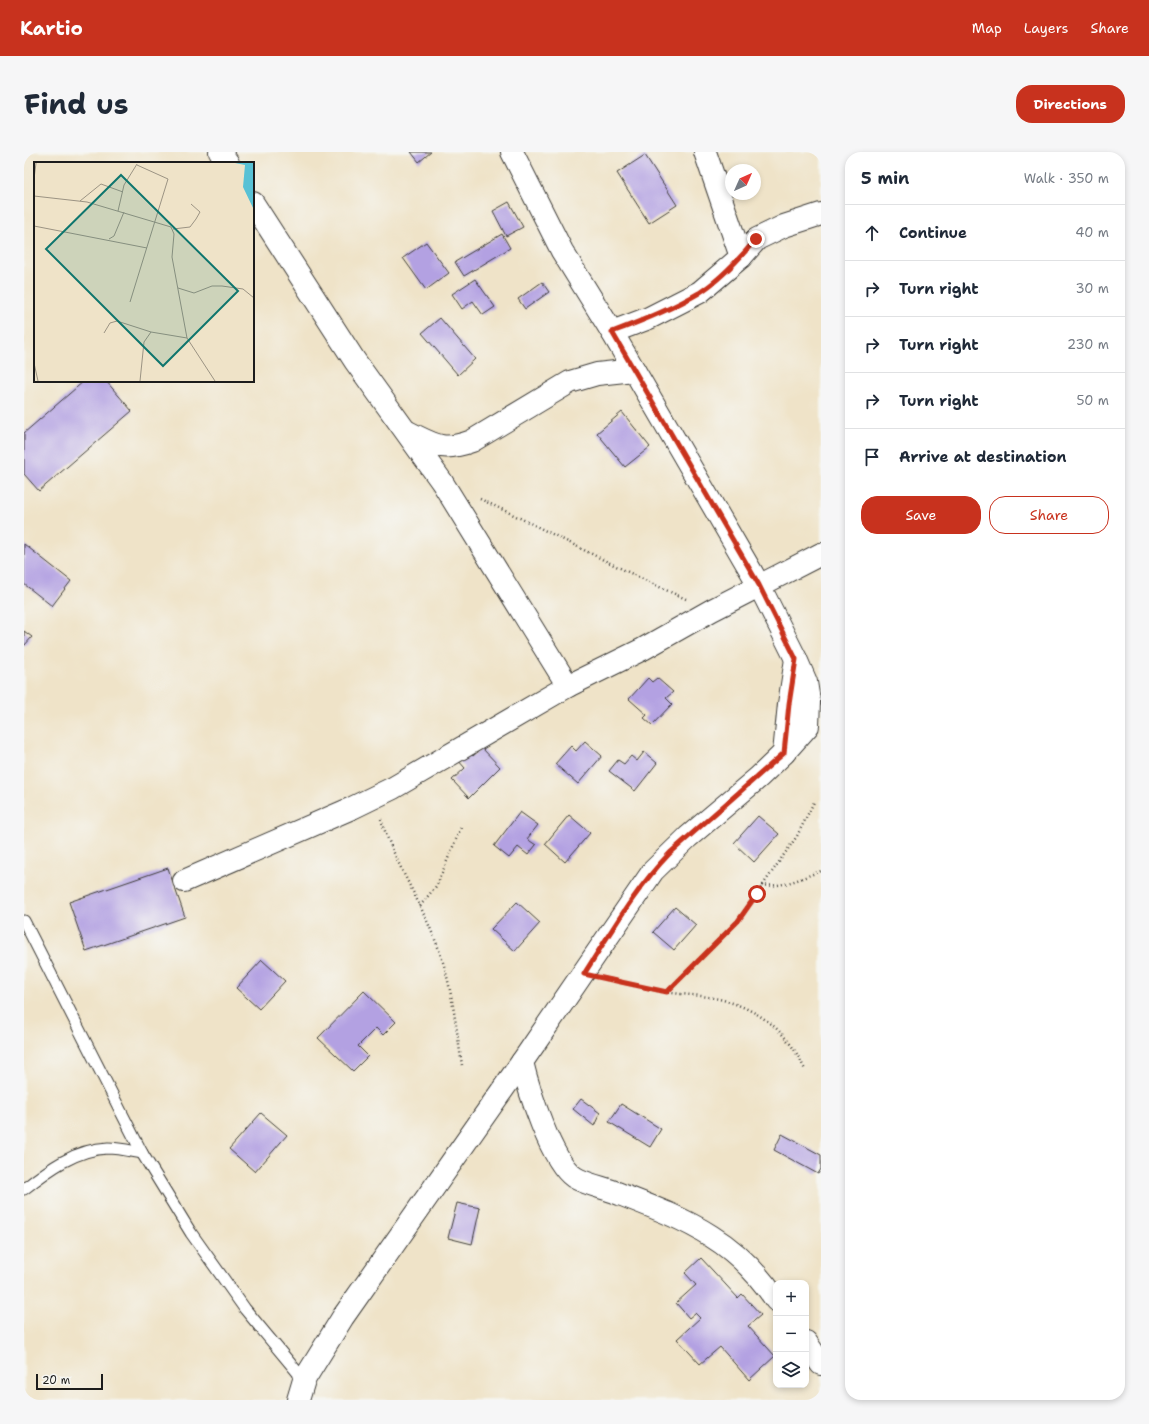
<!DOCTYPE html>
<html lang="en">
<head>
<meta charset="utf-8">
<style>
	body { margin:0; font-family:"Shantell Sans",sans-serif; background:#f6f6f7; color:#1f2937 }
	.controls { position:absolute; right:12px; bottom:12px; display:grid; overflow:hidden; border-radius:8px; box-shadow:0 2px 6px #0003 }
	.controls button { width:36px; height:36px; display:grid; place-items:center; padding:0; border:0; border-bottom:1px solid #e0e1e3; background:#fff; color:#1f2937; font:20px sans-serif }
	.compass { position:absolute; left:701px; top:12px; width:36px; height:36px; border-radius:50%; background:#fff; box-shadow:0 2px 6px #0003; rotate:45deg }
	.scale { position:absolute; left:12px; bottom:10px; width:67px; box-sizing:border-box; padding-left:4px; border:2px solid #1c1c1c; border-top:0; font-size:11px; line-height:14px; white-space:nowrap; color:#1c1c1c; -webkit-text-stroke:3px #f6f6f2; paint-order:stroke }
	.stop { position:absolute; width:12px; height:12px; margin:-9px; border:3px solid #c8321e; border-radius:50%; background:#fff }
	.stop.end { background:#c8321e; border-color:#fff; box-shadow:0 1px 4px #0008 }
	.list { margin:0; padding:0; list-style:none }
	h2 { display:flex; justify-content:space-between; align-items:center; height:52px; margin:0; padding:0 16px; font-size:17px }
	h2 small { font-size:13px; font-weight:400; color:#747a83 }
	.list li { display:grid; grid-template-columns:26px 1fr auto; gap:12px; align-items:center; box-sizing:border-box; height:56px; padding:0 16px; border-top:1px solid #e0e1e3 }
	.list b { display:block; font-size:15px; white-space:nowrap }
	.list em { font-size:13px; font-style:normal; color:#747a83 }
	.actions { display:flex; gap:8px; padding:12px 16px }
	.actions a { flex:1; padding:9px 0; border:1px solid #c8321e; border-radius:16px; text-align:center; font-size:14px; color:#c8321e }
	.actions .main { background:#c8321e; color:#fff }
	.icon { flex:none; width:22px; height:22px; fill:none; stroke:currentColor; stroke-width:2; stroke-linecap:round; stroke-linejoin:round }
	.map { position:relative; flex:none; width:797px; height:1248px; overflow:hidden; border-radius:16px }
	header { display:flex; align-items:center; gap:24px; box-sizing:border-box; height:56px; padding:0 20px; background:#c8321e; color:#fff }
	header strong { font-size:19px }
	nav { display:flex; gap:22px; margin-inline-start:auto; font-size:14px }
	.intro { display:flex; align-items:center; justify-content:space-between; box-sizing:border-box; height:96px; padding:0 24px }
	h1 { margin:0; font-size:28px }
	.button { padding:10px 18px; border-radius:16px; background:#c8321e; color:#fff; font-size:14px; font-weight:700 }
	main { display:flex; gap:24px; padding:0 24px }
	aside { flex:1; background:#fff; border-radius:16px; box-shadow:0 2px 6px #0003 }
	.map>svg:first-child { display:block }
</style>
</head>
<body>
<header>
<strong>Kartio</strong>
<nav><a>Map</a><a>Layers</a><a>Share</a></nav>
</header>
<div class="intro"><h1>Find us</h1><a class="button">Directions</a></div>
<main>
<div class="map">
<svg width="797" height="1248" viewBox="0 0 797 1248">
	<rect width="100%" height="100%" fill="#f6f6f2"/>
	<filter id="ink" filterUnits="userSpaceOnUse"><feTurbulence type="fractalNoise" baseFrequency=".025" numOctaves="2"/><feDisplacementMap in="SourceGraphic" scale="8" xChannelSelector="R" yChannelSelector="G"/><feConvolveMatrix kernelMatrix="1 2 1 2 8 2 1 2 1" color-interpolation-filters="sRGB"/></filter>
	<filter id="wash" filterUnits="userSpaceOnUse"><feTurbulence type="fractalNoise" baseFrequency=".012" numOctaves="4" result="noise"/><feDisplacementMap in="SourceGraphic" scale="16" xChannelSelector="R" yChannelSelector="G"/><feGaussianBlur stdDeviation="0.9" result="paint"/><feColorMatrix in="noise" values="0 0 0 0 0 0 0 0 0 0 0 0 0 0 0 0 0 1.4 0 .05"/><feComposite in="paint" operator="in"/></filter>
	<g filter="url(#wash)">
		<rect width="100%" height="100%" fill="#efe3c8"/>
		<g id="blocks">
			<g fill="#b3a1e2">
				<path d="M387 0H407L395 10Z"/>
				<path d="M621 3 653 53 625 71 593 21Z"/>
				<path d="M485 50 499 75 482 84 469 59Z"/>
				<path d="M478 82 486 96 440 124 431 110Z"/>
				<path d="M402 90 425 121 402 138 379 106Z"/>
				<path d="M451 127 471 155 459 163 449 149 438 157 428 142Z"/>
				<path d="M518 130 525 140 501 157 494 147Z"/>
				<path d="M416 166 451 207 434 223 398 181Z"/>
				<path d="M60 229H82L108 259 15 339 0 322V281Z"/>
				<path d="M598 260 626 295 601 315 573 281Z"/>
				<path d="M0 392 47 429 28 454 0 432Z"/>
				<path d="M0 479 8 485 0 494Z"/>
				<path d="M624 526 628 530 633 526 649 540 642 546 648 552 628 573 620 566 623 563 605 547Z"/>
				<path d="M561 589 578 604 554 632 531 612 547 594 552 599Z"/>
				<path d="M458 596 476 615 445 646 428 628 441 616 433 607 443 598 449 604Z"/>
				<path d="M620 600 633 611 611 639 585 619 594 608 600 612 607 604 613 609Z"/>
				<path d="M496 660 514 673 503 687 512 693 504 703 494 695 485 706 470 694Z"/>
				<path d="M545 663 566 681 541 710 521 692Z"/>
				<path d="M734 664 755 682 730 710 710 691Z"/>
				<path d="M144 716 161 765 62 799 45 750Z"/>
				<path d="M493 750 516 771 491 799 467 777Z"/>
				<path d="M651 755 672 773 650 798 629 780Z"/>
				<path d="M238 808 261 829 235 857 212 836Z"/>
				<path d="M340 839 372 870 359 883 352 876 334 894 344 904 329 919 294 886Z"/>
				<path d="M557 947 576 961 570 974 549 957Z"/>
				<path d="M597 952 637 977 626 995 585 970Z"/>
				<path d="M237 961 263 983 231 1020 205 997Z"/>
				<path d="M758 982 797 1003V1017L794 1022 750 998Z"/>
				<path d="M433 1051 456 1056 448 1092 424 1086Z"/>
				<path d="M677 1106 714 1146 718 1142 737 1163 724 1174 751 1204 725 1228 696 1195 676 1212 653 1187 676 1166 671 1161 665 1166 652 1151 672 1133 661 1121Z"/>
			</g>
		</g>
	</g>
	<g filter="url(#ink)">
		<use href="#blocks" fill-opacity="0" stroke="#3c3a36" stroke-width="1"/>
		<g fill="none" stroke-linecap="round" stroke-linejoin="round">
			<g stroke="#3c3a36" stroke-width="13">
				<g id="lane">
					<path d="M0 769 118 1001 167 1081 221 1157 280 1228"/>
					<path d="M0 1037C24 1018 52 997 84 996 95 996 107 999 118 1001"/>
				</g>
			</g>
			<g stroke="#3c3a36" stroke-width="24">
				<g id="street">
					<path d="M196 0 204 11"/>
					<path d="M681 0 717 105"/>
					<path d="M229 51 331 209 418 330 544 534"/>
					<path d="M588 180 625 166 676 140 717 105 733 87 760 74 797 62"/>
					<path d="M384 280C411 293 418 300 448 289L546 230 573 222 610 218"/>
					<path d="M760 601 765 552 772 507"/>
					<path d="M160 729 328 656 369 636 544 534 619 497 688 458 797 402"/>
					<path d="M498 910C505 939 527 1009 550 1025 561 1032 581 1036 593 1041 624 1053 659 1066 687 1084 713 1100 735 1123 752 1148"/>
					<path d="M782 1190 797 1212"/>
					<path d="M274 1248 280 1228 319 1165 498 910 629 719 664 685 735 625 760 601 784 574 785 549 782 530 772 507 735 433 588 180 538 99 488 0"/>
				</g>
			</g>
			<g stroke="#3c3a36" stroke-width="2.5" stroke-dasharray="1 3" stroke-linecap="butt">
				<path d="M456 347C525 379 592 416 662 447"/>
				<path d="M357 667C369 707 393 743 409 783 427 823 431 869 438 913"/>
				<path d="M738 733C759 736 777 726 797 719"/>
				<path d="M396 754 413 733 438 673"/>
				<path d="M582 827C602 831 621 836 641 840 660 843 680 843 699 848 738 859 765 881 781 918"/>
				<path d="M643 840 714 769 773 684 790 650"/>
			</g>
			<use href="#lane" stroke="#fff" stroke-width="11"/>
			<use href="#street" stroke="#fff" stroke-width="22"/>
		</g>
	</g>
	<g fill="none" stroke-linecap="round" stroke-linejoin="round" filter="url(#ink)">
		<path stroke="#c8321e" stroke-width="5" d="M732 87C717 105 694 129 675 141 648 157 618 169 588 180L735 433 772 507 765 552 760 601 646 701C611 737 587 780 560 822L643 840 714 769 733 742"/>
	</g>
	<g transform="translate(10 10)">
		<rect width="220" height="220" fill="#efe3c8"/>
		<path d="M201 1H220V48L209 25 211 3Z" fill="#58c1d5"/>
		<path fill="none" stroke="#9b9383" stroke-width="1" d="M0 17 2 1M0 34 53 40 137 65 140 72 138 95 153 176 181 219M46 39 67 22 89 30M84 49 90 23 103 2M0 64 113 86M139 67 156 65 162 57 166 50 157 42M75 77 80 74 90 50M144 126 160 131 178 124H188L209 127 220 136M96 140 134 17 103 3M70 171 76 161 83 159 117 170 153 176M0 201 4 219M106 219 110 180 117 170"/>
		<path fill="#0f766e" fill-opacity="0.15" stroke="#0f766e" stroke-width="2" d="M87 13 204 129 129 204 12 87Z"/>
		<rect width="220" height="220" fill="none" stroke="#1c1c1c" stroke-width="2"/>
	</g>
</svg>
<div class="controls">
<button>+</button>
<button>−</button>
<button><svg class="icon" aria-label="layers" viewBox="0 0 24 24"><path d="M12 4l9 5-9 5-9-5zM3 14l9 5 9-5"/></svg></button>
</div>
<svg class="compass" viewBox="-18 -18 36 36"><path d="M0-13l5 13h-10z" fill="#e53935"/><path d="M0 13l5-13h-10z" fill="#747a83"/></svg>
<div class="scale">20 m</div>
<div class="stop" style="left:733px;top:742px"></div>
<div class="stop end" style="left:732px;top:87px"></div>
</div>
<aside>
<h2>5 min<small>Walk · 350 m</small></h2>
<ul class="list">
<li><svg class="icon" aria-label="ahead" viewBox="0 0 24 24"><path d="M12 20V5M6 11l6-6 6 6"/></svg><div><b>Continue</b></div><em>40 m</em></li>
<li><svg class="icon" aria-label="right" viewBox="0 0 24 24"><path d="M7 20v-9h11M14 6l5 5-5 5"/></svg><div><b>Turn right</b></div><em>30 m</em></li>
<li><svg class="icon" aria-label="right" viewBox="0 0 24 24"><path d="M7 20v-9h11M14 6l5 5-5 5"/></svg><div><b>Turn right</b></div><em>230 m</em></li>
<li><svg class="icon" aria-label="right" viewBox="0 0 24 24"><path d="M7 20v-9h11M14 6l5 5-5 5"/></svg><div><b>Turn right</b></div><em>50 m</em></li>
<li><svg class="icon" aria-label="arrive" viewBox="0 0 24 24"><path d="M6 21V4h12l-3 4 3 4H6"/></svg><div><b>Arrive at destination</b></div></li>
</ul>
<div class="actions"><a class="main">Save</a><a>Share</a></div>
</aside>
</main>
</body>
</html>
